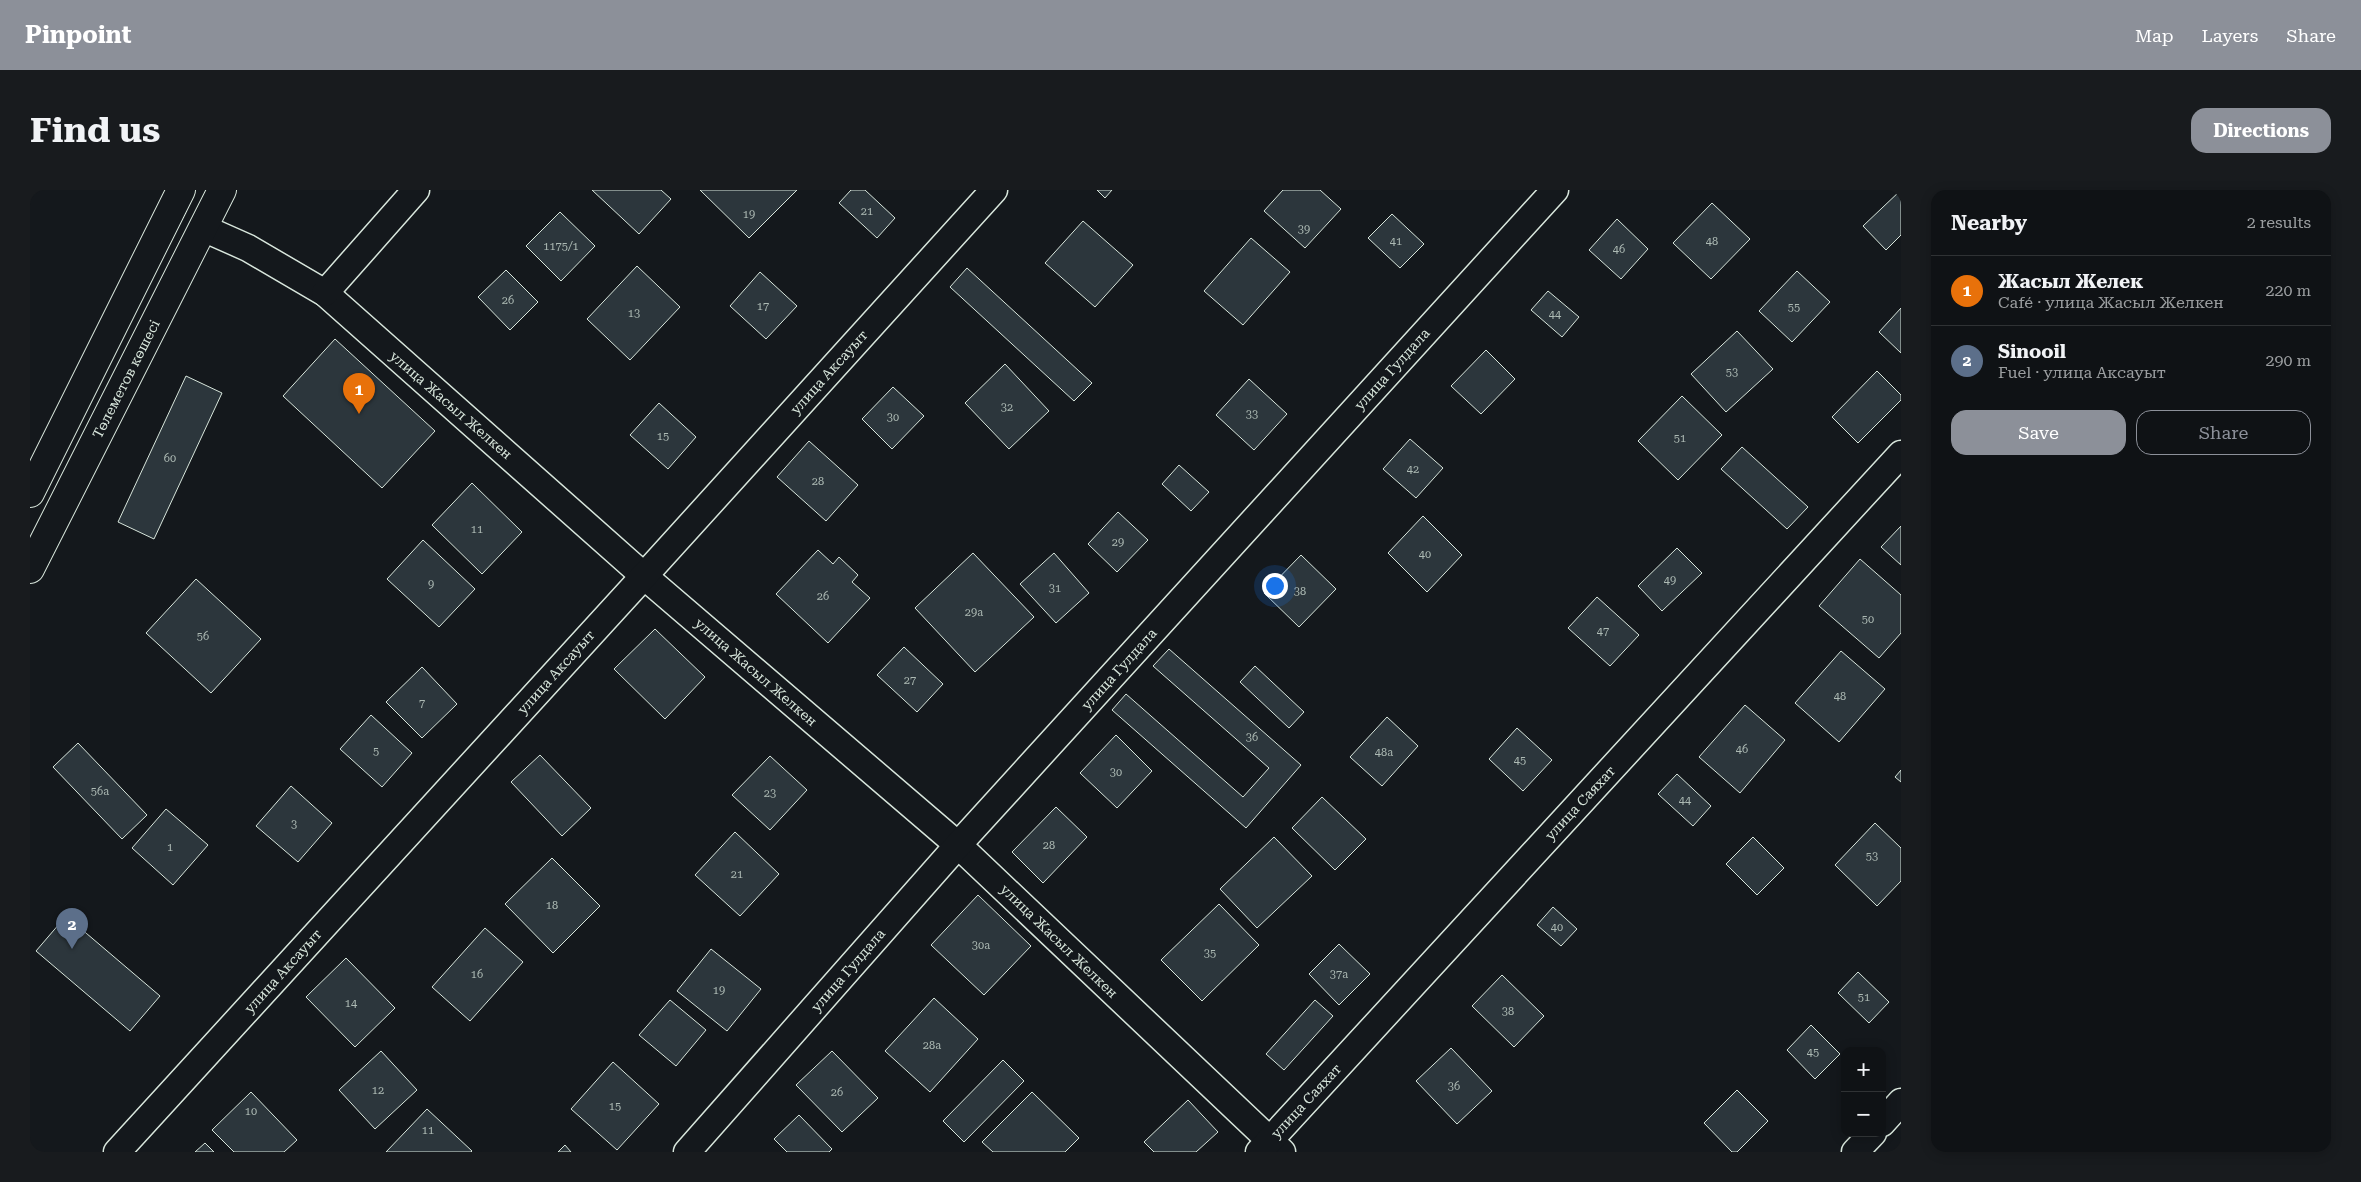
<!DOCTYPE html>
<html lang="en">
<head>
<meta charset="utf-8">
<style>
	body { margin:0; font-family:"Roboto Serif",serif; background:#181b1e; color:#f1f3f6 }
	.controls { position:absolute; right:15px; bottom:15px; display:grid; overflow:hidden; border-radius:10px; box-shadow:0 2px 12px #0003 }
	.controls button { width:45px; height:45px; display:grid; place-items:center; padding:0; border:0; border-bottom:1px solid #2f3234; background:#0f1215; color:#f1f3f6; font:25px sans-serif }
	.you { position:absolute; left:1244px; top:395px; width:18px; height:18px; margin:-12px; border:4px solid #fff; border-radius:50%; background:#1a73e8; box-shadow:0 0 0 8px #1a73e833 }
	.badge { display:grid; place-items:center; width:32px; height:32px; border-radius:50%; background:#8c9099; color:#fff; font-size:16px; font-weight:700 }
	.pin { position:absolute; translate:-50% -41px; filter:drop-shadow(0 1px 2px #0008) }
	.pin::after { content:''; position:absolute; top:26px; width:18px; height:15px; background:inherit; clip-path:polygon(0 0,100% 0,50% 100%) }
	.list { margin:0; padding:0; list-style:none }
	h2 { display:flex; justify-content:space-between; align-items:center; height:65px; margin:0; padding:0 20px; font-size:21px }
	h2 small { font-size:16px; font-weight:400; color:#9b9ea0 }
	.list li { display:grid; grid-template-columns:32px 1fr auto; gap:15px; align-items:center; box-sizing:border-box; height:70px; padding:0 20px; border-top:1px solid #2f3234 }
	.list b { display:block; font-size:19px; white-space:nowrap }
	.list p { margin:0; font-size:16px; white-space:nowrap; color:#9b9ea0 }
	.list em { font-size:16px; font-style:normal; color:#9b9ea0 }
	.actions { display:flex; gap:10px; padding:15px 20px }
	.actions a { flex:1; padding:11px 0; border:1px solid #8c9099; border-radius:15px; text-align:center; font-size:18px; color:#8c9099 }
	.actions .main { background:#8c9099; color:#fff }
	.map { position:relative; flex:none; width:1871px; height:962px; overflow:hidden; border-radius:15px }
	header { display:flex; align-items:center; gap:30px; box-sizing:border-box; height:70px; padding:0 25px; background:#8c9099; color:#fff }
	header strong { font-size:24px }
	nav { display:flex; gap:28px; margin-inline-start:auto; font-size:18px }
	.intro { display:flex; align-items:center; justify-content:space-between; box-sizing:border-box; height:120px; padding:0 30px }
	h1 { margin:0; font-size:35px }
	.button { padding:12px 22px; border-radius:15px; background:#8c9099; color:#fff; font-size:18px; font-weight:700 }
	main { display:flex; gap:30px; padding:0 30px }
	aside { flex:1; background:#0f1215; border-radius:15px; box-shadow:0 2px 12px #0003 }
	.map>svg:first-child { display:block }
</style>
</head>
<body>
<header>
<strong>Pinpoint</strong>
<nav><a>Map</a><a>Layers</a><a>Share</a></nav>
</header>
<div class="intro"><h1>Find us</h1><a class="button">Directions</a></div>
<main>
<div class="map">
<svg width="1871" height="962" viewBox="0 0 1871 962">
	<rect width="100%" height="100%" fill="#14181c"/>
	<g fill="#2c363c" stroke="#d8e6dc">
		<path d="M562 0H631L641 9 609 44Z"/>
		<path d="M670 0H767L719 48Z"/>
		<path d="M821 0H835L865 28 847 48 809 13Z"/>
		<path d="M1067 0H1082L1075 8Z"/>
		<path d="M1253 0H1290L1311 19 1275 58 1234 21Z"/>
		<path d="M1871 0V45L1856 60 1833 36Z"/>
		<path d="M1682 13 1720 49 1681 89 1643 53Z"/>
		<path d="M530 22 565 56 531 91 496 56Z"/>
		<path d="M1362 24 1394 54 1370 78 1338 48Z"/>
		<path d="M1587 29 1618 59 1591 89 1559 60Z"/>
		<path d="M1053 31 1103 75 1065 117 1015 73Z"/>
		<path d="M1221 48 1260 82 1213 135 1174 101Z"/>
		<path d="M607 76 650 117 600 170 557 129Z"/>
		<path d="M937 78 1062 193 1044 211 920 97Z"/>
		<path d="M476 80 508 112 480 140 448 107Z"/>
		<path d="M1767 81 1800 112 1762 152 1729 121Z"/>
		<path d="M730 82 767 116 736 149 700 116Z"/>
		<path d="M1518 101 1549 127 1532 147 1501 120Z"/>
		<path d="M1871 118V163L1849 142Z"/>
		<path d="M1707 141 1743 179 1696 222 1661 184Z"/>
		<path d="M305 149 405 241 352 298 253 206Z"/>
		<path d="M1456 160 1485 189 1451 224 1421 196Z"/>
		<path d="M975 174 1019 221 979 259 935 213Z"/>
		<path d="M1847 181 1871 205V210L1828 253 1802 227Z"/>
		<path d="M156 186 192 203 124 349 88 332Z"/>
		<path d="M1219 189 1257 224 1224 260 1186 225Z"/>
		<path d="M863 197 894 226 862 259 832 229Z"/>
		<path d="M1652 206 1692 245 1648 290 1608 251Z"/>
		<path d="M629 213 666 247 638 279 600 245Z"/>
		<path d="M1380 249 1413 278 1386 308 1353 279Z"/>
		<path d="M779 251 828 295 796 331 747 287Z"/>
		<path d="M1712 257 1778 317 1757 339 1691 279Z"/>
		<path d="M1149 275 1179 302 1161 321 1132 294Z"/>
		<path d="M442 293 492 342 452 384 402 335Z"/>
		<path d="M1088 322 1118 350 1087 382 1058 354Z"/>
		<path d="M1393 326 1432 365 1397 402 1358 363Z"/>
		<path d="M1871 336V375L1851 357Z"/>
		<path d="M393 350 445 399 409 437 357 389Z"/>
		<path d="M1647 358 1672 383 1632 421 1608 396Z"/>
		<path d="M788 360 803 374 809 367 828 385 822 392 840 408 798 453 746 404Z"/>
		<path d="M943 363 1004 427 945 482 885 418Z"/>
		<path d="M1024 363 1059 403 1026 433 990 394Z"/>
		<path d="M1271 365 1306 399 1269 437 1234 403Z"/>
		<path d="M1830 369 1871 405V443L1849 468 1789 416Z"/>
		<path d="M166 389 231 449 181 503 116 443Z"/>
		<path d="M1567 407 1609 445 1580 476 1538 438Z"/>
		<path d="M625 439 675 487 635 529 584 479Z"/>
		<path d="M874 457 913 494 887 522 847 485Z"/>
		<path d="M1139 459 1271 575 1216 638 1082 520 1096 504 1213 607 1239 578 1123 476Z"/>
		<path d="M1811 461 1855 499 1809 552 1765 513Z"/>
		<path d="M1225 476 1274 522 1259 538 1210 492Z"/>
		<path d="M392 477 427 514 392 548 356 512Z"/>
		<path d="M1715 515 1755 550 1710 603 1669 567Z"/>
		<path d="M341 525 382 563 352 597 310 559Z"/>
		<path d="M1357 527 1388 556 1352 596 1320 567Z"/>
		<path d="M1487 538 1522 570 1493 601 1459 569Z"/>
		<path d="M1086 545 1122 581 1087 618 1050 583Z"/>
		<path d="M48 553 117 625 92 649 23 577Z"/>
		<path d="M510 565 561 618 532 646 481 592Z"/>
		<path d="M740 566 777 600 740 640 702 605Z"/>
		<path d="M1871 580V592L1865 587Z"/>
		<path d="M1647 584 1681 616 1663 636 1628 604Z"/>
		<path d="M261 596 302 633 268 672 226 636Z"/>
		<path d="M1292 607 1336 649 1305 680 1262 638Z"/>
		<path d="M1026 617 1057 647 1013 693 982 662Z"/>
		<path d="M136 619 178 655 143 695 102 658Z"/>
		<path d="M1845 633 1871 658V691L1847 716 1805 675Z"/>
		<path d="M705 642 749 684 710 726 665 685Z"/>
		<path d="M1244 647 1282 686 1227 738 1190 699Z"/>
		<path d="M1723 647 1754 678 1727 705 1696 674Z"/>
		<path d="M522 668 570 716 523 763 475 714Z"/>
		<path d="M948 705 1001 756 954 805 901 755Z"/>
		<path d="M1189 714 1229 755 1172 811 1131 770Z"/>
		<path d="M1523 717 1547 739 1531 756 1507 735Z"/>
		<path d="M36 726 130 806 100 841 6 761Z"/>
		<path d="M455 738 493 772 440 831 402 797Z"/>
		<path d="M1309 754 1340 784 1309 815 1279 784Z"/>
		<path d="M681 759 731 799 697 841 647 801Z"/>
		<path d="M316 768 365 818 325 857 276 807Z"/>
		<path d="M1828 782 1859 812 1839 833 1808 803Z"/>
		<path d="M1472 785 1514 826 1484 857 1442 816Z"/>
		<path d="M904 808 948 849 900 902 855 861Z"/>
		<path d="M640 810 676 840 646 876 609 845Z"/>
		<path d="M1285 810 1303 826 1254 880 1236 864Z"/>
		<path d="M1781 835 1810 864 1785 889 1757 860Z"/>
		<path d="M1421 858 1462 901 1427 934 1386 891Z"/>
		<path d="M351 861 387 900 345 939 309 900Z"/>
		<path d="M802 861 848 908 812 942 766 895Z"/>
		<path d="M973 870 994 891 934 952 913 931Z"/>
		<path d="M583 872 629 914 587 960 541 919Z"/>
		<path d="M1707 900 1738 931 1707 962H1702L1674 933Z"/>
		<path d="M221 902 267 950 254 962H204L182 940Z"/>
		<path d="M1002 902 1049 948 1035 962H963L952 952Z"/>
		<path d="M1158 910 1188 942 1166 962H1124L1114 952Z"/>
		<path d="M397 919 442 961 441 962H356Z"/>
		<path d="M769 925 802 959 799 962H757L744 949Z"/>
		<path d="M175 953 184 962H165Z"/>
		<path d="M535 955 541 962H528Z"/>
	</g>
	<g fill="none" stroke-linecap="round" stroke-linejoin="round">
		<g stroke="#d8e6dc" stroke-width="29">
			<g id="minor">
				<path d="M173 38 218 58 295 103 614 386 928 655 1252 962"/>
				<path d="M295 103 386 0"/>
				<path d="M1852 933 1871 912"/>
				<path d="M87 962 614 386 964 0"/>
				<path d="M657 962 928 655 1525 0"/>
				<path d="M1229 962 1871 264"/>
				<path d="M1825 962 1843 943"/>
			</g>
		</g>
		<g stroke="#d8e6dc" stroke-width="30">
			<g id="primary">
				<path d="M0 303 151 0"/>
				<path d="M0 379 192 0"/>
			</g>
		</g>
		<use href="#minor" stroke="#14181c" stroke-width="26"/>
		<use href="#primary" stroke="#14181c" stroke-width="28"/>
	</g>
	<g text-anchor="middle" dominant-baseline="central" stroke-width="4" stroke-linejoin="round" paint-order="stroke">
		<g font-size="11" fill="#adbab4">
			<text x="837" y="21">21</text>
			<text x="719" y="24">19</text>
			<text x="1274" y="39">39</text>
			<text x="1366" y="51">41</text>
			<text x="1682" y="51">48</text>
			<text x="531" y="56">1175/1</text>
			<text x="1589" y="59">46</text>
			<text x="478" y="110">26</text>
			<text x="733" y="116">17</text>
			<text x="1764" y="117">55</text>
			<text x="604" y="123">13</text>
			<text x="1525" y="124">44</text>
			<text x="1702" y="182">53</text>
			<text x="977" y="217">32</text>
			<text x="1222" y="224">33</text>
			<text x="863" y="227">30</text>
			<text x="633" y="246">15</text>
			<text x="1650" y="248">51</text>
			<text x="140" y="268">60</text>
			<text x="1383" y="279">42</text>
			<text x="788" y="291">28</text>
			<text x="447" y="339">11</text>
			<text x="1088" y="352">29</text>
			<text x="1395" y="364">40</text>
			<text x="1640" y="390">49</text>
			<text x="401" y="394">9</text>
			<text x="1025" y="398">31</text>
			<text x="1270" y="401">38</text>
			<text x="793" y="406">26</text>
			<text x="944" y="422">29а</text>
			<text x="1838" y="429">50</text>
			<text x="1573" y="441">47</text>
			<text x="173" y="446">56</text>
			<text x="880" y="490">27</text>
			<text x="1810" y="506">48</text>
			<text x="392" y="513">7</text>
			<text x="1222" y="547">36</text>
			<text x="1712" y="559">46</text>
			<text x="346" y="561">5</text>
			<text x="1354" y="562">48а</text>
			<text x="1490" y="570">45</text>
			<text x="1086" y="582">30</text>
			<text x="70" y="601">56а</text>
			<text x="740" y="603">23</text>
			<text x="1655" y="610">44</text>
			<text x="264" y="634">3</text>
			<text x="1019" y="655">28</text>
			<text x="140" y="657">1</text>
			<text x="1842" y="666">53</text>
			<text x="707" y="684">21</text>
			<text x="522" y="715">18</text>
			<text x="1527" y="737">40</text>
			<text x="951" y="755">30а</text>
			<text x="1180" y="763">35</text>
			<text x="447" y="784">16</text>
			<text x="1309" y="784">37а</text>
			<text x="689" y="800">19</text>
			<text x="1834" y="807">51</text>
			<text x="321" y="813">14</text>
			<text x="1478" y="821">38</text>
			<text x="902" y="855">28а</text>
			<text x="1783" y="862">45</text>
			<text x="1424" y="896">36</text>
			<text x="348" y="900">12</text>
			<text x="807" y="902">26</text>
			<text x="585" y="916">15</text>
			<text x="221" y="921">10</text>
			<text x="398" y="940">11</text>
		</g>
		<g font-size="14" fill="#d8e6dc" stroke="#14181c">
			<text transform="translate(1362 179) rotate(-48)">улица Гулдала</text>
			<text transform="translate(799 182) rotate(-48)">улица Аксауыт</text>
			<text transform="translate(96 189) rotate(-63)">Төлеметов көшесі</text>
			<text transform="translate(421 215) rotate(41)">улица Жасыл Желкен</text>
			<text transform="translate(1089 479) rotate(-48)">улица Гулдала</text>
			<text transform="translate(526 482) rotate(-48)">улица Аксауыт</text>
			<text transform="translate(726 482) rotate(41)">улица Жасыл Желкен</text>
			<text transform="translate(1550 613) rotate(-47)">улица Саяхат</text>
			<text transform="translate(1029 751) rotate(44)">улица Жасыл Желкен</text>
			<text transform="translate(818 780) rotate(-49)">улица Гулдала</text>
			<text transform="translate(253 781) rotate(-48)">улица Аксауыт</text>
			<text transform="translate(1276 911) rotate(-47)">улица Саяхат</text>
		</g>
	</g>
</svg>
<div class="controls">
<button>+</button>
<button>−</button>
</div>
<div class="you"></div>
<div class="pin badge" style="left:329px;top:224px;background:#e8710a">1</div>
<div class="pin badge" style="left:42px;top:759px;background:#5c6f8a">2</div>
</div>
<aside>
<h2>Nearby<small>2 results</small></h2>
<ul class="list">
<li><span class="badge" style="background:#e8710a">1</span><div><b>Жасыл Желек</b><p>Café · улица Жасыл Желкен</p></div><em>220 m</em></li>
<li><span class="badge" style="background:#5c6f8a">2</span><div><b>Sinooil</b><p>Fuel · улица Аксауыт</p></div><em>290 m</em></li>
</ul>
<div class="actions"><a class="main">Save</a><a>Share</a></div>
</aside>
</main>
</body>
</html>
